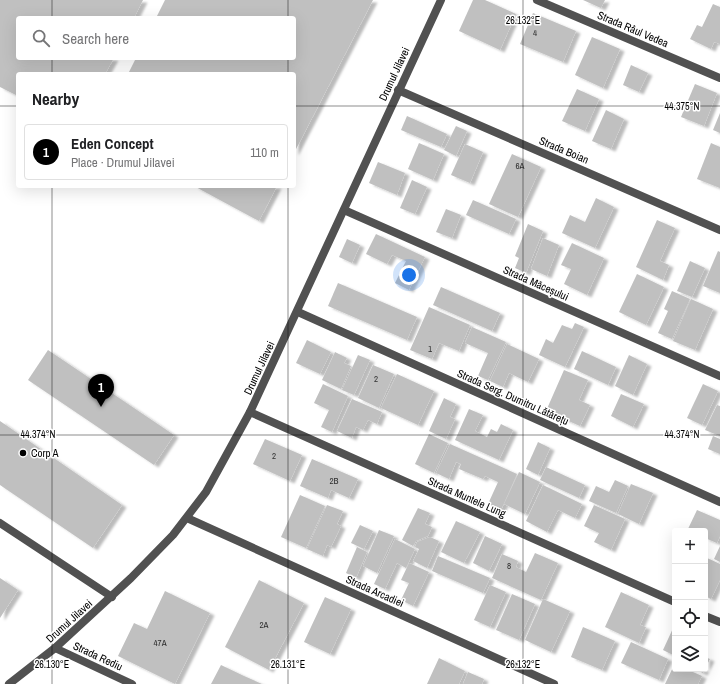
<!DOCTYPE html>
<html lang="en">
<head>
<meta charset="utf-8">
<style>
	body { margin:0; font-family:"Archivo Narrow",sans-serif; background:#f2f2f2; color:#202124 }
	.controls { position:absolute; right:12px; bottom:12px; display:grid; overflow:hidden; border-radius:4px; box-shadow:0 4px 16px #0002 }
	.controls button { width:36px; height:36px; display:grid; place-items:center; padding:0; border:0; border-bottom:1px solid #e0e0e0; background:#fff; color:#202124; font:20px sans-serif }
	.you { position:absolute; left:409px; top:275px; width:14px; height:14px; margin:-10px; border:3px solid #fff; border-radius:50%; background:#1a73e8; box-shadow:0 0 0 6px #1a73e833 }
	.badge { display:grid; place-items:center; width:26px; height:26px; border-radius:50%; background:#000; color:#fff; font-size:13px; font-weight:700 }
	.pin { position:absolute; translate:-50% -33px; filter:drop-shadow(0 1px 2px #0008) }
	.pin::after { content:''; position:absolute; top:21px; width:14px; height:12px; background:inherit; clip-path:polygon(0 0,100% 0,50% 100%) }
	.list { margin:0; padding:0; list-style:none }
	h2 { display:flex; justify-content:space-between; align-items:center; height:52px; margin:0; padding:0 16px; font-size:17px }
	h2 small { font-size:13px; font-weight:400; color:#757577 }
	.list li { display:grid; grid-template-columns:26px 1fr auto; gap:12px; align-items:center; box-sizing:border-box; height:56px; margin:0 8px 8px; padding:0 8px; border:1px solid #e0e0e0; border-radius:4px }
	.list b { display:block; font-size:15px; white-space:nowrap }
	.list p { margin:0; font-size:13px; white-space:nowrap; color:#757577 }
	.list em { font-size:13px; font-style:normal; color:#757577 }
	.icon { flex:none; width:22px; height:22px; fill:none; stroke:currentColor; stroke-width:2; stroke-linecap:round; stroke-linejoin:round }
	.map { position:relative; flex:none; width:720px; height:684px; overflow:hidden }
	.search { position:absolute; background:#fff; box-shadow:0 4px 16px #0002; left:16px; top:16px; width:280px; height:44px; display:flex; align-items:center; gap:10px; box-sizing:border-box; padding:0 14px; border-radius:4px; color:#757577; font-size:15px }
	.panel { position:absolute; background:#fff; box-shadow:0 4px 16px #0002; left:16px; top:72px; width:280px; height:116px; border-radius:4px }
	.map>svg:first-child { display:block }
</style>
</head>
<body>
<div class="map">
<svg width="720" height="684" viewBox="0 0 720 684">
	<defs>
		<filter id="shadow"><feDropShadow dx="4.5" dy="2.5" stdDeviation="1" flood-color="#0004"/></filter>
	</defs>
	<rect width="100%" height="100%" fill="#fff"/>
	<g fill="#c0c0c0" filter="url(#shadow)">
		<path d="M0 0H143L134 18H18V58H114L105 74H18V96L0 87Z"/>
		<path d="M165 0H373L294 153V74H128L136 58H294V18H156Z"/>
		<path d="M473 0H485L516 14 500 50 459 31Z"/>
		<path d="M583 0H605L601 8Z"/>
		<path d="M713 4 720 7V44L714 42 711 49 690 39 697 25 702 27Z"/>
		<path d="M533 13 576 31 563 62 520 44Z"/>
		<path d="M592 37 620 49 603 88 575 75Z"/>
		<path d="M631 65 648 73 639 92 623 85Z"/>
		<path d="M695 84 717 93 704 126 681 117Z"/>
		<path d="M577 89 599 99 585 131 562 121Z"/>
		<path d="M606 110 624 119 611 149 592 141Z"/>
		<path d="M720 113V133L713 130Z"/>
		<path d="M407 116 447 134 441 147 401 130Z"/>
		<path d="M456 126 467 131 456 156 444 150Z"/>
		<path d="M419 143 444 154 433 180 408 169Z"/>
		<path d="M711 143 720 147V188L697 179Z"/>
		<path d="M465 144 483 152 470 183 451 175Z"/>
		<path d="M512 154 541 167 518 217 489 204Z"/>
		<path d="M378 162 405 173 397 195 369 183Z"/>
		<path d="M412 180 427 187 415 214 400 208Z"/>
		<path d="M194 186H277L259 221Z"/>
		<path d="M596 198 614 207 595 248 562 233 570 215 585 222Z"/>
		<path d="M473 200 516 219 509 234 466 215Z"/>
		<path d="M446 209 461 215 452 238 436 232Z"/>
		<path d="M657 220 675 228 660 261 669 265 663 280 636 267Z"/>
		<path d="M528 224 543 231 526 273 515 268 519 258 515 256Z"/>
		<path d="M376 234 425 257 409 290 395 283 406 261 392 255 387 264 366 254Z"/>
		<path d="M543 238 559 245 547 276 531 269Z"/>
		<path d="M347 239 360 245 352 263 339 257Z"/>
		<path d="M572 243 604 258 587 295 564 284 571 269 561 265Z"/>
		<path d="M718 251 720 252V293L703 286Z"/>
		<path d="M690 261 705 268 692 297 677 291Z"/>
		<path d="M637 274 664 287 646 325 619 312Z"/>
		<path d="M338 283 417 317 407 340 328 306Z"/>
		<path d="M441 287 500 313 492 331 433 305Z"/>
		<path d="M672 291 690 299 672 339 658 333 668 311 664 309Z"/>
		<path d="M691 299 713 309 695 350 673 341Z"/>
		<path d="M429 307 470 325 459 351 439 343 432 359 410 350Z"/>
		<path d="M575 323 584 327 565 367 539 355 546 339 553 343 562 325 572 329Z"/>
		<path d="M472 327 506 342 488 380 478 376 488 353 465 343Z"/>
		<path d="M307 340 331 352 320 374 296 363Z"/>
		<path d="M507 344 539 359 528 382 509 373 503 387 490 381Z"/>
		<path d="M48 350 174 435 154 465 28 380Z"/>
		<path d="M582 351 616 367 608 385 574 369Z"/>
		<path d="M335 352 347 358 344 363 351 366 341 389 322 380Z"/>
		<path d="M358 355 370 360 354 395 342 390Z"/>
		<path d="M629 355 647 364 633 395 615 386Z"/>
		<path d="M373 365 394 374 379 408 358 398Z"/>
		<path d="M564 370 588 380 579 400 590 405 580 426 546 411Z"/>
		<path d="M397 374 434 391 418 425 381 408Z"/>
		<path d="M323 384 348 396 332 432 321 427 329 410 314 403Z"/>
		<path d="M703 384 718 391 702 425 687 418Z"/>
		<path d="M621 394 644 404 633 427 611 416Z"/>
		<path d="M444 398 456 404 450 417 455 419 446 439 429 431Z"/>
		<path d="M352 399 382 412 377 424 368 420 363 430 356 427 352 438 337 431Z"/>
		<path d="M717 405 720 406V436L705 430Z"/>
		<path d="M469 409 483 415 475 431 487 437 491 429 497 432 501 424 513 430 499 460 455 440Z"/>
		<path d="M0 421 122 505 93 548 0 485Z"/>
		<path d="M429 434 448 443 434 473 415 464Z"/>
		<path d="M713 436 720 439V454L708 449Z"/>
		<path d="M265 439 302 455 290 481 253 464Z"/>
		<path d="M538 442 550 448 538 475 526 469Z"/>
		<path d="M450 444 517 474 501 510 488 504 498 482 485 476 483 479 459 469 461 464 456 462 449 479 436 473Z"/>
		<path d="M312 459 358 479 349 498 331 490 328 498 300 486Z"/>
		<path d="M546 467 585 485 579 498 540 480Z"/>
		<path d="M519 472 540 482 525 514 504 504Z"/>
		<path d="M615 480 628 486 616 513 589 501 596 486 609 492Z"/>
		<path d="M631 484 653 493 639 524 618 514Z"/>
		<path d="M543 485 582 504 575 518 558 510 547 532 526 521Z"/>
		<path d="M300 495 325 506 306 548 281 537Z"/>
		<path d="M327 505 343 511 337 524 341 526 331 547 327 545 323 556 307 549Z"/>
		<path d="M594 505 625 519 611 550 594 542 599 533 584 526Z"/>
		<path d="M418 508 430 513 425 524 432 527 428 536 416 541 413 546 402 540Z"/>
		<path d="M697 510 720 520V536L717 543 705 538V531H687Z"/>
		<path d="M456 521 480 532 464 563 441 552Z"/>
		<path d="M360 525 373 531 364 549 351 543Z"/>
		<path d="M379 530 394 536 377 573 363 566Z"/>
		<path d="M485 536 502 544 489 571 473 563Z"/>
		<path d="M430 537 439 541 427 568 413 561 419 549 415 547 417 542Z"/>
		<path d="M395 539 415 549 406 568 397 563 385 589 374 584Z"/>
		<path d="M720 546V562L714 559Z"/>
		<path d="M357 547 367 552 356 578 346 573Z"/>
		<path d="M535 553 558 563 541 600 492 578 502 554 518 561 516 567 526 572Z"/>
		<path d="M438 556 490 578 483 593 432 571Z"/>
		<path d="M705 557 720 564V580L711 599 705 596Z"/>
		<path d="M409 563 429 572 413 606 401 600 409 583 401 580Z"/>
		<path d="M0 578 18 590 0 618Z"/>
		<path d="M259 580 304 603 269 670 225 647Z"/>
		<path d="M490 585 506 592 490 627 474 620Z"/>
		<path d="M165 591 210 613 175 684 118 656 134 623 147 629Z"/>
		<path d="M621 592 649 605 640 625 646 627 639 643 605 627Z"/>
		<path d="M512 594 535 604 519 640 496 630Z"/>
		<path d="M325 597 351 609 330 654 304 642Z"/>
		<path d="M543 599 570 611 551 652 525 640Z"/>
		<path d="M675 624V656L663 650Z"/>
		<path d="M583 627 615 641 602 670 571 657Z"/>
		<path d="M631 642 668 659 659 680 621 663Z"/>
		<path d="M705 657 710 659 703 673 695 669H705Z"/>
		<path d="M439 658 465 671 459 684H427Z"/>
		<path d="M675 663V669H686L702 676 698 684H665Z"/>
		<path d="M221 665 244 676 262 684H211Z"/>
		<path d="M468 672 484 679 482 684H463Z"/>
	</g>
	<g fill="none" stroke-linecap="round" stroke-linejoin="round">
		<path stroke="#515151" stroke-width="8" d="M0 523 112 597"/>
		<g stroke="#515151" stroke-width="8">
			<path d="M537 0 720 78"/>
			<path d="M398 90 720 230"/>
			<path d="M344 210 720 376"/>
			<path d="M298 312 720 502"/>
			<path d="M250 412 675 602"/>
			<path d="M187 518 554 684"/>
			<path d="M705 616 720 622"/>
			<path d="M55 648 132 684"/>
			<path d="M9 684 55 648 131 578 173 535 206 492 250 412 441 0"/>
		</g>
	</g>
	<path fill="none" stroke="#000" stroke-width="1" stroke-opacity="0.45" d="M52 0V18M288 0V18M523 0V684M52 58V74M288 58V74M0 106H18M294 106H720M52 186V684M288 186V684M0 435H720"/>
	<circle fill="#000" stroke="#fff" stroke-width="1.5" cx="23" cy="453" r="4"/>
	<g text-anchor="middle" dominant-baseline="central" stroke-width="3" stroke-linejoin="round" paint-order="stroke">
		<g font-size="9" fill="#303030">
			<text x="535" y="33">4</text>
			<text x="520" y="166">6A</text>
			<text x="430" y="349">1</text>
			<text x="376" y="379">2</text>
			<text x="274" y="456">2</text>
			<text x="334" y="481">2B</text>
			<text x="509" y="566">8</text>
			<text x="264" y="625">2A</text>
			<text x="160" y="643">47A</text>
		</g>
		<g font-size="11" fill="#000" stroke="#fff">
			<text transform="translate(633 29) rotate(23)">Strada Râul Vedea</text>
			<text transform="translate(394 74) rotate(-65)">Drumul Jilavei</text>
			<text transform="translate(564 150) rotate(23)">Strada Boian</text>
			<text transform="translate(536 283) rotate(24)">Strada Măceșului</text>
			<text transform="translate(259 368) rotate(-65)">Drumul Jilavei</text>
			<text transform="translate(513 397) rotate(24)">Strada Serg. Dumitru Lătărețu</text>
			<text transform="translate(467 497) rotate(24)">Strada Muntele Lung</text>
			<text transform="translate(375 591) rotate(24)">Strada Arcadiei</text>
			<text transform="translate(69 621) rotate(-42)">Drumul Jilavei</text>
			<text transform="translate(98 656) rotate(25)">Strada Rediu</text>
		</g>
		<g font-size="11" fill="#000" stroke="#fff" text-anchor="start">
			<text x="31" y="453">Corp A</text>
		</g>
	</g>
	<g font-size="10" text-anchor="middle" fill="#000" stroke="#fff" stroke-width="3" stroke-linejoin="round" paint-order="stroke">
		<text x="523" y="24">26.132°E</text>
		<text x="682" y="110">44.375°N</text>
		<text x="38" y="438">44.374°N</text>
		<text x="682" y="438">44.374°N</text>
		<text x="52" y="668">26.130°E</text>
		<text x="288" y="668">26.131°E</text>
		<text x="523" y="668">26.132°E</text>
	</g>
</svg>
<div class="controls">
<button>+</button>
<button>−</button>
<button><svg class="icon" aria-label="locate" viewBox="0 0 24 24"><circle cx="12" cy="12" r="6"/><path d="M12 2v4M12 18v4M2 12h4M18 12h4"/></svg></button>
<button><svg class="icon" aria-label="layers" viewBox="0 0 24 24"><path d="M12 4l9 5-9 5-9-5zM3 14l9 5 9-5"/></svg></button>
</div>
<div class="you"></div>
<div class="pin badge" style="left:101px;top:407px">1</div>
<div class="search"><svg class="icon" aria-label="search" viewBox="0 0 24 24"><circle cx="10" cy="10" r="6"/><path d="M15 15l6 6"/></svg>Search here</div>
<section class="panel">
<h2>Nearby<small></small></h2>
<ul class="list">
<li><span class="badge">1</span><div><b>Eden Concept</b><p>Place · Drumul Jilavei</p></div><em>110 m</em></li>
</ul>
</section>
</div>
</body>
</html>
